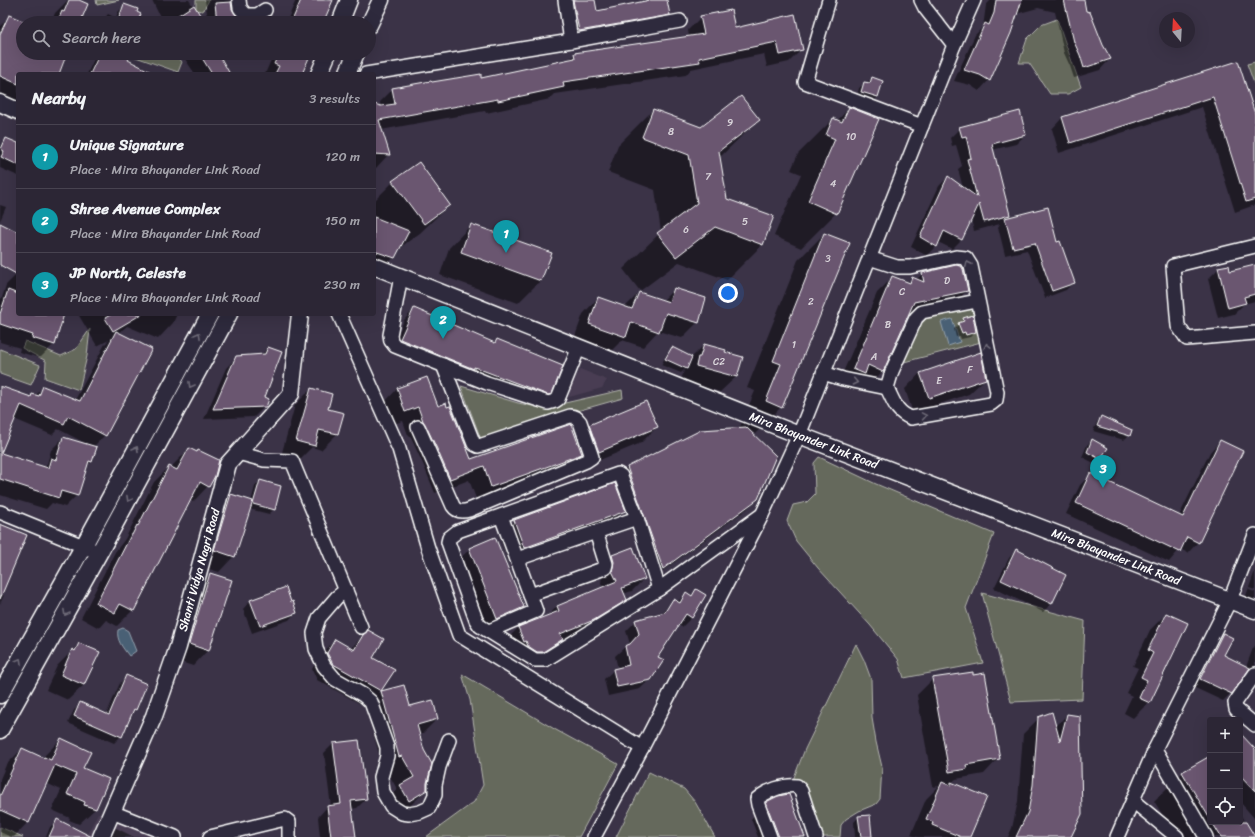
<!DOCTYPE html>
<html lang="en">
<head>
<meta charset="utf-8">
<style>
	body { margin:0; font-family:Sriracha,sans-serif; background:#383241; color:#f1f3f6 }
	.controls { position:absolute; right:12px; bottom:12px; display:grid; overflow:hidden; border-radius:4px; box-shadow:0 4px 16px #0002 }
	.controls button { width:36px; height:36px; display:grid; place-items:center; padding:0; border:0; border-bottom:1px solid #484350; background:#2c2635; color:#f1f3f6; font:20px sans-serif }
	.compass { position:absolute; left:1159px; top:12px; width:36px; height:36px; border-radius:50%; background:#2c2635; box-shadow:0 4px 16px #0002; rotate:342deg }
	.you { position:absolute; left:728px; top:293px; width:14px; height:14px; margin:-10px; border:3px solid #fff; border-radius:50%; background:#1a73e8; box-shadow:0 0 0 6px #1a73e833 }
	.badge { display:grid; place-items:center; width:26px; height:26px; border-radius:50%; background:#d6ab8b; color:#fff; font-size:13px; font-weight:700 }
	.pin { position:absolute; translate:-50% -33px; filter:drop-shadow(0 1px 2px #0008) }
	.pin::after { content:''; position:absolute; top:21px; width:14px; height:12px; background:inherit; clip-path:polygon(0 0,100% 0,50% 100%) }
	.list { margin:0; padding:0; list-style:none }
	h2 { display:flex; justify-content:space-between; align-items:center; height:52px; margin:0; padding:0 16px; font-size:17px }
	h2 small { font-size:13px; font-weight:400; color:#a6a5ad }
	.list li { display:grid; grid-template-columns:26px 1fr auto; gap:12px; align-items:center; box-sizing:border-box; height:64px; padding:0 16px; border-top:1px solid #484350 }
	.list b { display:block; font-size:15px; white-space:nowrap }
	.list p { margin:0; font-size:13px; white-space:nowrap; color:#a6a5ad }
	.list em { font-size:13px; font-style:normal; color:#a6a5ad }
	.icon { flex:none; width:22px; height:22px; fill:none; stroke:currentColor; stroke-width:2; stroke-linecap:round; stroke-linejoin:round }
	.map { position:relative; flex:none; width:1255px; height:837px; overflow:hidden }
	.search { position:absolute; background:#2c2635; box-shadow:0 4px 16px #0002; left:16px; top:16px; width:360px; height:44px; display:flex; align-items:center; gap:10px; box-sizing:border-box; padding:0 14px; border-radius:22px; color:#a6a5ad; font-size:15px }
	.panel { position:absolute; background:#2c2635; box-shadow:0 4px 16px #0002; left:16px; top:72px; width:360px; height:244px; border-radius:4px }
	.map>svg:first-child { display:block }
</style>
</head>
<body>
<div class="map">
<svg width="1255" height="837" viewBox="0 0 1255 837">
	<rect width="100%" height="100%" fill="#3b3347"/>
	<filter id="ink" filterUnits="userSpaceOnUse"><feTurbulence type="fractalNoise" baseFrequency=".025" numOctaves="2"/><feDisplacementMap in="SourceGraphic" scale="8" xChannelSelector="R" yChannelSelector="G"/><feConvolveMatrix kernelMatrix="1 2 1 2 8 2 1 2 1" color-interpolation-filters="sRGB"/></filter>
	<g filter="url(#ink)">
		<g fill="#493e53">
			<path d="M580 369 607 380 602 388 569 397 570 389Z"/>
			<path d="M98 813 166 837H86Z"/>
		</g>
		<g fill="#65695b" stroke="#b2b4ad">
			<path d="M96 0H119L97 5Z"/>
			<path d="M196 0H209L203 11 196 10Z"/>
			<path d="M1057 19 1066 45 1081 87 1068 94H1050L1029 63H1019L1027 39 1041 25Z"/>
			<path d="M135 53H175L182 62 178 72 133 56Z"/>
			<path d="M1255 62V86L1247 64Z"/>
			<path d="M982 297 989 340 904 362 924 314Z"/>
			<path d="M90 329 87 356 79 390 45 378 46 361 22 348 25 341 61 356 76 349Z"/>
			<path d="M0 349 40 365 31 385 0 374Z"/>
			<path d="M461 386 518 403 537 407 565 403 622 390 623 398 545 420 482 442Z"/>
			<path d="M819 457 876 484 994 534 966 608 983 663 904 678 898 659 870 625 818 568 796 541 787 521 793 505 807 502 815 494 814 463Z"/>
			<path d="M982 593 1085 621 1082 699 1011 702Z"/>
			<path d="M856 644 864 660 871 679 872 718 876 742 882 767 880 799 876 804 859 811 846 819 841 825 840 837H816L793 780 805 749Z"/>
			<path d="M462 674 556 730 618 764 579 837H426L474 802 483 785 470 700Z"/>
			<path d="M649 772 684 789 695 802 715 837H616Z"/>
			<path d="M0 827 23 837H0Z"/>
		</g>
		<g fill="#4a6075" stroke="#92a0ac">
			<path d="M952 319 960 342 948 346 941 322Z"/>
			<path d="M123 628 128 631 136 651 129 656C123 648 116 640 118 630Z"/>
		</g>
		<g fill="#0007" fill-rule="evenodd">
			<path d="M68 0H77L79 23H51L55 13Z"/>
			<path d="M152 0H189L204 23H163Z"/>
			<path d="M205 0H230L231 10 237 23H206L205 15 207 13Z"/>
			<path d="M296 0H332L322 23H286Z"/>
			<path d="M564 0H594L597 12 655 0H666L669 14 661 22 571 39Z"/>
			<path d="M991 0H1083L1085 12 1102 46 1110 59 1100 70 1074 78 1070 66 1064 53 1055 12 1038 8 1016 14 989 80 979 91 970 85 954 81 975 35 983 27 986 5Z"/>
			<path d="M125 5 136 23H101L108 14 116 18 118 12Z"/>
			<path d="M10 17 26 23H23V53H66L58 74H18V106L0 98V26Z"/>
			<path d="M701 17 734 29 802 49 789 62 767 67 764 54 691 69 686 75 555 94 550 99 486 113 485 111 381 130 388 155 376 168 374 167V105L381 107 380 102 393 89 431 83 481 80 568 61 575 54 689 37 688 30Z"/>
			<path d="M97 53H131L127 61 156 74H87Z"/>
			<path d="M181 53H250L220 59 228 74H195Z"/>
			<path d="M274 53H310L301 74H265Z"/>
			<path d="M1238 62 1255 117V205L1235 212 1202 107 1059 153 1052 129 1062 118Z"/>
			<path d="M872 78 882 81 878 97 872 102 857 97 859 88 865 83H867Z"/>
			<path d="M849 108 836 213 801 248 774 236 801 174 791 170 798 154 833 119 837 121Z"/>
			<path d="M653 110 701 128 758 120 719 158 726 200 762 245 727 280 679 262 640 291 623 269 661 232 655 190 608 172 618 145Z"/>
			<path d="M960 128 1025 135 1016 144 992 150 1009 215 1005 219 1048 208 1056 244 1074 282 1066 290 1045 298 1027 250 1005 255 998 227 1000 224 974 231 971 219 962 239 952 249 938 242 937 246 927 256 911 247 939 186 948 177 963 188 958 169 962 166 956 145 952 146 950 138Z"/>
			<path d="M7 139 18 145V176L0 168V146Z"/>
			<path d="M393 182 449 205 420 233 398 249 394 257 387 265 374 261V201Z"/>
			<path d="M0 205 6 207 0 221Z"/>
			<path d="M471 225 540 281 518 303 440 275 449 248Z"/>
			<path d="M824 234 781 407 755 434 749 431 757 499 747 509 653 578 618 477 627 468 739 429 755 391 747 388 798 260Z"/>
			<path d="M1255 266V301L1244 304 1234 314 1218 318 1208 279 1219 268 1230 273Z"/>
			<path d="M18 273V314H59L54 344 40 358 19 352 20 348 0 342V299L2 298 6 285Z"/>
			<path d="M922 274 967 291 951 306 907 315 883 371 867 387 855 382 848 389 838 384 877 293 893 277 907 284 912 279 916 280Z"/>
			<path d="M674 289 698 322 682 338 658 331 643 347 622 340 610 352 574 339 583 314 598 298 625 307 639 293 662 301Z"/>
			<path d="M414 309 494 344 497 340 551 393 540 404 391 350 404 320Z"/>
			<path d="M78 314H177L173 323 158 339 127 326 119 333 105 435 93 447 91 462 85 467 77 495 65 507 52 503 46 509 0 495V454L44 467 47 464 51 450 63 438 88 446 89 445 58 429 52 435 14 419 0 453V387L29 398 32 395 35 396 44 387 75 400 105 344 109 340 97 346Z"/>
			<path d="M964 319 975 332 970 337 961 339 960 336 956 337 954 329Z"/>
			<path d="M704 345 736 377 720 392 681 381 684 370 681 373 661 365 667 354 672 349 691 358Z"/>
			<path d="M268 348 264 398 265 406 254 417 204 419 226 368 237 357 261 355Z"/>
			<path d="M920 373 985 379 969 394 913 413 905 389Z"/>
			<path d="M426 378 437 408 471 461 576 439 590 425 657 427 641 443 583 467 579 455 567 468 477 501 469 480 435 493 423 464 411 438 408 435 403 421 390 425 383 404 397 389Z"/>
			<path d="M311 389 327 410 342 414 337 434 321 450 312 447 298 461 281 456 295 405Z"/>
			<path d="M1102 417 1129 435 1124 440 1093 431 1097 422Z"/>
			<path d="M1092 440 1099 458 1094 463 1082 457 1087 445Z"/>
			<path d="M1220 441 1198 542 1188 553 1180 549 1169 562 1066 514 1080 485 1091 474 1179 516 1210 452Z"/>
			<path d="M189 449 196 453 198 451 208 486 193 502 190 500 133 610 117 626 106 620 99 628 81 618 115 552 125 539 154 482 169 467 172 468 173 465Z"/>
			<path d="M260 481 274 509 269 514 249 509 234 556 219 572 199 566 216 511 231 496 251 502 255 486Z"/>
			<path d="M615 485 624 510 609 526 509 563 499 536 514 521Z"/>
			<path d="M0 525V597L4 595 0 604Z"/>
			<path d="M632 548 644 579 632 591 623 594 626 599 613 612 581 632 561 640 550 651 530 664H525L516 658 506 640 518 628 547 617 557 606 603 588 601 583 602 575 600 568 612 556Z"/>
			<path d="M470 549 523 607 513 618 487 629 459 559Z"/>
			<path d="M1017 550 1065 575 1051 604 1043 612 994 588 1009 558Z"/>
			<path d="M1255 571V590L1249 588V590L1255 592V605L1244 601Z"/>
			<path d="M211 574 208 650 193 666 174 660 195 590Z"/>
			<path d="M696 590 692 617 682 627 678 625 657 657 650 679 640 689 608 696 604 679 614 670 618 669 615 656 625 647 629 646 630 644 626 631 636 621 661 614 674 600 677 602 686 594 691 596Z"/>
			<path d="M250 601 290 603 296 612 289 620 252 633 243 609Z"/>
			<path d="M1166 614 1149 702 1133 718 1124 713 1132 696 1126 693 1138 668 1133 666 1150 630Z"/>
			<path d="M1223 634V656L1246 667 1253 648 1255 646V680L1243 676 1231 693 1223 701 1193 687 1215 642Z"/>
			<path d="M364 635 371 658 393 671 379 693 404 686 409 708 437 719 422 734 419 735 426 783V790L410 806 393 816 385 801 397 789 387 771 384 772 366 707 317 680 312 669 320 656 335 640 350 649ZM330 662H333L336 668 334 669Z"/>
			<path d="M79 644 84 685 68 700 46 690 57 666Z"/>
			<path d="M126 677 135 709 131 713 121 736 114 743 68 723 74 710 81 704 106 715 120 683Z"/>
			<path d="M933 679 999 758 984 774 956 779 951 783 969 837H918L911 835 926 799 939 786 933 787 917 695Z"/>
			<path d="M1067 715 1070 837H1008L1012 828 1018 801 1023 734 1039 718 1055 727Z"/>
			<path d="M61 739 82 768 95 809 79 824 69 820 70 818 52 810 61 790 46 783 28 822 14 837H11L0 832V779L6 765 22 749 43 759 45 755Z"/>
			<path d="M333 744 366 799 357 808 351 809 355 837H320L318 817 327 807H331L324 753Z"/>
			<path d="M1240 744 1255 751V819L1240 802Z"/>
			<path d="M1210 762V822H1240V814L1254 837H1176L1154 801 1183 772Z"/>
			<path d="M779 797 804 837H758L751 819 766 803Z"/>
			<path d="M859 817 871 837H855L854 822Z"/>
			<path d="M58 820 77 837H46L50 827Z"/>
			<path d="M116 828 134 837H108Z"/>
		</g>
		<g fill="#6a5770" stroke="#fff">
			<path d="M69 0H79L88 4 80 23H57L62 11 64 12Z"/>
			<path d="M301 0H333L323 23H291Z"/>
			<path d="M573 0H595L597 11 650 0H667L670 15 579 31Z"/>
			<path d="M996 0H1022L1011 33 990 81 980 75 964 70 985 23 989 25 994 13Z"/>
			<path d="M1064 0H1084L1086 11 1090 12 1103 45 1111 59 1084 68 1080 55 1074 42Z"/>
			<path d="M231 2 232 9 238 18V23H217L215 3Z"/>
			<path d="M124 4 138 9 137 12 141 14 137 23H117Z"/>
			<path d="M194 5 205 23H166Z"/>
			<path d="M731 10 735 28 795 14 803 50 780 55 777 42 699 58 700 62 563 82 564 87 498 101V99L379 120 390 155 374 154V104L381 106 395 104 392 88 431 81 432 82 481 74V78L575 58 574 53 704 34 700 16Z"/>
			<path d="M9 15 23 21V53H67L59 74H18V84L0 76V34Z"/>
			<path d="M100 53H132L128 60 155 74H90Z"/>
			<path d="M199 53H218L230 74H212Z"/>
			<path d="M279 53H311L302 74H275L279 66 274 64Z"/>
			<path d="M1238 61 1255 114V199L1246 202 1213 97 1070 143 1062 117Z"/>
			<path d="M872 77 883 81 878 97 861 92 864 82 870 83Z"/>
			<path d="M741 96 760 120 719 151 727 199 774 216 763 245 715 227 676 257 657 233 697 203 689 155 642 137 653 109 701 127Z"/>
			<path d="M849 107 879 119 837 214 808 201 835 139 826 135 833 118 842 122Z"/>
			<path d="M1020 111 1026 135 992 144 1010 215 984 222 979 204 962 240 944 231 937 247 920 237 948 176 977 197 967 159 971 158 966 136 962 137 959 127Z"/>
			<path d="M6 138 18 143V165L1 157 4 151 1 149Z"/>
			<path d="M419 162 450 205 424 224 392 181Z"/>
			<path d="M1048 207 1057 242 1060 241 1075 283 1052 291 1035 243 1013 248 1005 218Z"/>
			<path d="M374 217 409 231 395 258 374 251Z"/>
			<path d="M0 223 18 232V275L0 265Z"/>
			<path d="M471 224 552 253 541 281 461 252Z"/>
			<path d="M824 233 850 243 782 408 766 401 781 364 773 361Z"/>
			<path d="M956 265 961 266 963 269 968 291 914 302 883 372 868 365 865 374 853 369 892 276 910 283 912 277 924 282 922 273Z"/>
			<path d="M1229 265 1230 271 1255 265V294L1244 297 1246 303 1228 308 1218 267Z"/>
			<path d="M674 288 706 298 699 323 666 313 659 332 631 322 626 337 589 324 598 297 632 309 639 292 669 302Z"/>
			<path d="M8 290 18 294V314H64L55 345 32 338 33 335 0 324V314Z"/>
			<path d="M414 308 495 343 497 339 563 366 552 394 548 395 474 367V369L400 339Z"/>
			<path d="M112 314H142L113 331 105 318Z"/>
			<path d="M973 315 976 332 966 335 965 332 962 333 958 323 964 321 963 318Z"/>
			<path d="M116 331 152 349 106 436 68 416 64 424 21 405 1 453 48 468 51 458 56 460 63 437 97 447 92 462 89 461 78 496 61 491 59 498 0 479V386L31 397 32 394 39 396 43 386 80 401Z"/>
			<path d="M704 344 726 350 725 352 743 357 737 377 696 366 698 357H700Z"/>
			<path d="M268 347 282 352 265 397 269 399 266 407 213 409 236 356 265 354Z"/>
			<path d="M672 347 692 357 687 369 665 359Z"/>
			<path d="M981 352 986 379 929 398 920 373Z"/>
			<path d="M427 377 438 406 446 403 447 407 450 406 471 459 571 424 582 454 491 487 484 466 450 479 437 449 425 424 423 421 418 407 405 412 397 388Z"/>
			<path d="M311 388 332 394 328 409 344 413 338 434 319 430 315 446 296 441Z"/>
			<path d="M646 401 658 427 599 452 589 425Z"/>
			<path d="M1101 416 1132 430 1130 436 1097 426Z"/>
			<path d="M746 427 776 456 758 499 663 569 627 467 701 430Z"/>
			<path d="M1092 439 1108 448 1100 459 1087 452Z"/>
			<path d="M1220 440 1243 451 1199 543 1187 537 1180 552 1076 503 1090 473 1183 517Z"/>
			<path d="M189 448 197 452 198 450 219 460 215 476 209 487 200 482 134 611 120 604 115 613 96 603 131 535H132L137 525 138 526 169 466 177 470Z"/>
			<path d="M260 480 281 486 275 510 253 504Z"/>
			<path d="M615 483 626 511 524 548 514 520Z"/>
			<path d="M231 494 253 501 235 557 214 550Z"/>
			<path d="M0 524 27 535 0 599Z"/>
			<path d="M495 537 524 607 497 619 469 548Z"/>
			<path d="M633 547 645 579 622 588 627 600 594 620 560 634 563 639 543 652H537L528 646 526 641 524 642 518 627 559 611 557 606 617 581 612 571 614 562 612 555Z"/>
			<path d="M1016 549 1066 575 1052 604 1001 580Z"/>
			<path d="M210 573 232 580 209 651 189 644Z"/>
			<path d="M286 587 291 602 293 601 297 613 260 626 250 600Z"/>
			<path d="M696 589 706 595 692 618 686 614 658 657 664 660 651 680 617 687 613 669 629 665 625 646 630 644 639 634 635 620 665 612 673 599 680 603 686 592 692 596Z"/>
			<path d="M1166 613 1188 623 1150 703 1139 698 1147 680 1141 677 1153 653 1148 650Z"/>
			<path d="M368 630 384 639 373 658 395 670 381 691 333 664 327 653 335 639 354 650 363 635Z"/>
			<path d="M1223 633 1233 638 1224 655 1250 668 1232 694 1200 679Z"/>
			<path d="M79 643 100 652 84 685 61 675 72 649 75 651Z"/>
			<path d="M973 672V675L985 673 1000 759 966 765 967 769 949 772 932 678Z"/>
			<path d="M126 675 147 684 136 710 134 709 122 737 74 716 80 702 109 715Z"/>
			<path d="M404 685 410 706 433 700 438 719 417 725 424 750 432 764 427 783V790L409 801 400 785 414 777 402 756 399 757 381 691Z"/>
			<path d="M1052 712 1060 741 1067 714 1080 716 1082 814 1071 837H1016L1028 812 1033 785 1038 717Z"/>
			<path d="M1240 733 1255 749V791L1240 775Z"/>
			<path d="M61 738 91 752 83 768 109 779 96 809 84 805 85 802 67 794 76 774 55 765 29 823 0 810V796L22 748 44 758V757L51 760Z"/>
			<path d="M359 740 367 799 351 801 356 837H331L327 806 341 804 333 743Z"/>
			<path d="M1210 756V819L1182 772Z"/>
			<path d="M942 782 951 786V782L987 797 970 837H961L932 825 933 822 926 819Z"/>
			<path d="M789 794 805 837H779L769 811 766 802 778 796Z"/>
			<path d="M870 815 872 837H861L858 816Z"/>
			<path d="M57 819 92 837H49Z"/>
			<path d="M1212 822H1246L1255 837H1221Z"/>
		</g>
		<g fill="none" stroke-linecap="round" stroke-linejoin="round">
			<g stroke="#fff" stroke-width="16">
				<g id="minor">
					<path d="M239 0 240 8 246 15H257L265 10"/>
					<path d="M565 0 571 41"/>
					<path d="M829 0 805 82 922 126"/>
					<path d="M921 0 925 8 954 45"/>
					<path d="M366 74 571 41 680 21"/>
					<path d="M1255 246 1173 266 1178 326 1187 339 1255 333"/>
					<path d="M869 258 897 267H910L956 257 966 258 971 266 997 392 996 400 991 404 911 418C896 412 894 402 887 388L892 371 916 318 922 312 977 301"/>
					<path d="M401 276 390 335 391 341 395 346 487 383 548 403 555 401 558 399 579 347"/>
					<path d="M339 314 399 449 428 548 459 635 642 748"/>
					<path d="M823 373 843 379 887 388"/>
					<path d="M418 427 453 506C457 512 462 512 469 510L586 461 592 457 580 422C577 418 575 416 570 416L482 445 478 446 474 444 443 365"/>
					<path d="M238 453 264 460 292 461 361 627"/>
					<path d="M0 512 93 550"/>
					<path d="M637 518 621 476 618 474 458 531 449 538 448 542 476 620 480 626 535 660H545L659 589 760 516"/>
					<path d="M517 559 637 518 659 589"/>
					<path d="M346 590 337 597 319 618 314 633 316 649 324 666 335 679 363 695 371 702 387 747V756L381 777 383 792 391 806 402 813 409 814 420 812 429 808 435 795V785L439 767 449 740"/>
					<path d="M530 595 605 568 606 564 596 532"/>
					<path d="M489 631 536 611 501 516"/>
					<path d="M1255 674 1235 703 1236 709 1255 725"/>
					<path d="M1155 749 1206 837"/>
					<path d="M1133 801 1177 837"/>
					<path d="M112 812 175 837"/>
					<path d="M210 837 285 819 289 822V837"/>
					<path d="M594 837 642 748 762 515 799 435 954 45 974 0"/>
					<path d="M770 837 758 805 757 799C766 791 785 784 797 786L801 791 816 837"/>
					<path d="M1117 837 1155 749 1230 600 1255 535"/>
				</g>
			</g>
			<g stroke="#fff" stroke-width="19">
				<g id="tertiary">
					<path d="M340 23 349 0"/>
					<path d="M369 25 381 0"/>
					<path d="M319 74 328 53"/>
					<path d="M347 74 356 53"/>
					<path d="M0 103 18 111"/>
					<path id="s1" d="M374 266 799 435 1255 610"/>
					<path d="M0 695 83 547 210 314"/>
					<path d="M0 730 99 553 229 314"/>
					<path id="s2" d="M101 837 154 716 178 647 228 464 291 394 300 314"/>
				</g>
			</g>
			<use href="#minor" stroke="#2f2a3d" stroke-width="13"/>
			<use href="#tertiary" stroke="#2f2a3d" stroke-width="16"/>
		</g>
		<defs><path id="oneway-chevron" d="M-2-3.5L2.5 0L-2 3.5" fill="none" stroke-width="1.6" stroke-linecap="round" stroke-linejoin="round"/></defs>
		<g stroke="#6d6a77">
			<use href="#oneway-chevron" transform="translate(968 264) rotate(-115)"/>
			<use href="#oneway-chevron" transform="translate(198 335) rotate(-61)"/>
			<use href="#oneway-chevron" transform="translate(987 346) rotate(-102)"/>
			<use href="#oneway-chevron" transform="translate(855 382) rotate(12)"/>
			<use href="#oneway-chevron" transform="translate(191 385) rotate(119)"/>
			<use href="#oneway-chevron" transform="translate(924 416) rotate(-10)"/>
			<use href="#oneway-chevron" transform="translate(136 449) rotate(-61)"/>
			<use href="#oneway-chevron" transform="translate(129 499) rotate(119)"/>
			<use href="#oneway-chevron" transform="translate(66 613) rotate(119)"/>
			<use href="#oneway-chevron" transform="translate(19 661) rotate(-61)"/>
		</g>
	</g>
	<g text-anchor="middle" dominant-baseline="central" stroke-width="3" stroke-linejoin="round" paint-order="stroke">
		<g font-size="10" fill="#dad5db">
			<text x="730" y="123">9</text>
			<text x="671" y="132">8</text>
			<text x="851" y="137">10</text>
			<text x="708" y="177">7</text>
			<text x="833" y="184">4</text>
			<text x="745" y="222">5</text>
			<text x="686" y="230">6</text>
			<text x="828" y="259">3</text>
			<text x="947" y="281">D</text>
			<text x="902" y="292">C</text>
			<text x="811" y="302">2</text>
			<text x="888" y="325">B</text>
			<text x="794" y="345">1</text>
			<text x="874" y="357">A</text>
			<text x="719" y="362">C2</text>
			<text x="970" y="370">F</text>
			<text x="939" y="381">E</text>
		</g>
		<g font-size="12" fill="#fff" stroke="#2f2a3d">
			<text stroke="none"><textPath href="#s1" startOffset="473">Mira Bhayander Link Road</textPath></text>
			<text stroke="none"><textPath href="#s1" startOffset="797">Mira Bhayander Link Road</textPath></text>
			<text stroke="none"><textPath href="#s2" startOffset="285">Shanti Vidya Nagri Road</textPath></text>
		</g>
	</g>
</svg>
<div class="controls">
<button>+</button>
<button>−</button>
<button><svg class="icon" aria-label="locate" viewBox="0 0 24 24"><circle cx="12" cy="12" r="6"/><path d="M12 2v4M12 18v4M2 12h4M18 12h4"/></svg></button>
</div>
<svg class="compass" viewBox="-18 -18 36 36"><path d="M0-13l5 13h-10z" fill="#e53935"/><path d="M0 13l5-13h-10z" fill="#a6a5ad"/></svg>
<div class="you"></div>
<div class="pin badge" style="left:506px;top:253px;background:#0f9aa8">1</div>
<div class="pin badge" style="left:443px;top:339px;background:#0f9aa8">2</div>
<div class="pin badge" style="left:1103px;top:488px;background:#0f9aa8">3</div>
<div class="search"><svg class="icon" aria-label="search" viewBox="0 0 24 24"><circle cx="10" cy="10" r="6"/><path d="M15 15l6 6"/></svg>Search here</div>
<section class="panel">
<h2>Nearby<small>3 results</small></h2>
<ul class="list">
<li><span class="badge" style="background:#0f9aa8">1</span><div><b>Unique Signature</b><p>Place · Mira Bhayander Link Road</p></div><em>120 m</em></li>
<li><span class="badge" style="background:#0f9aa8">2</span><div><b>Shree Avenue Complex</b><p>Place · Mira Bhayander Link Road</p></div><em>150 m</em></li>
<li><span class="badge" style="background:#0f9aa8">3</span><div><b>JP North, Celeste</b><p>Place · Mira Bhayander Link Road</p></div><em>230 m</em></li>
</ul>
</section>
</div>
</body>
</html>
